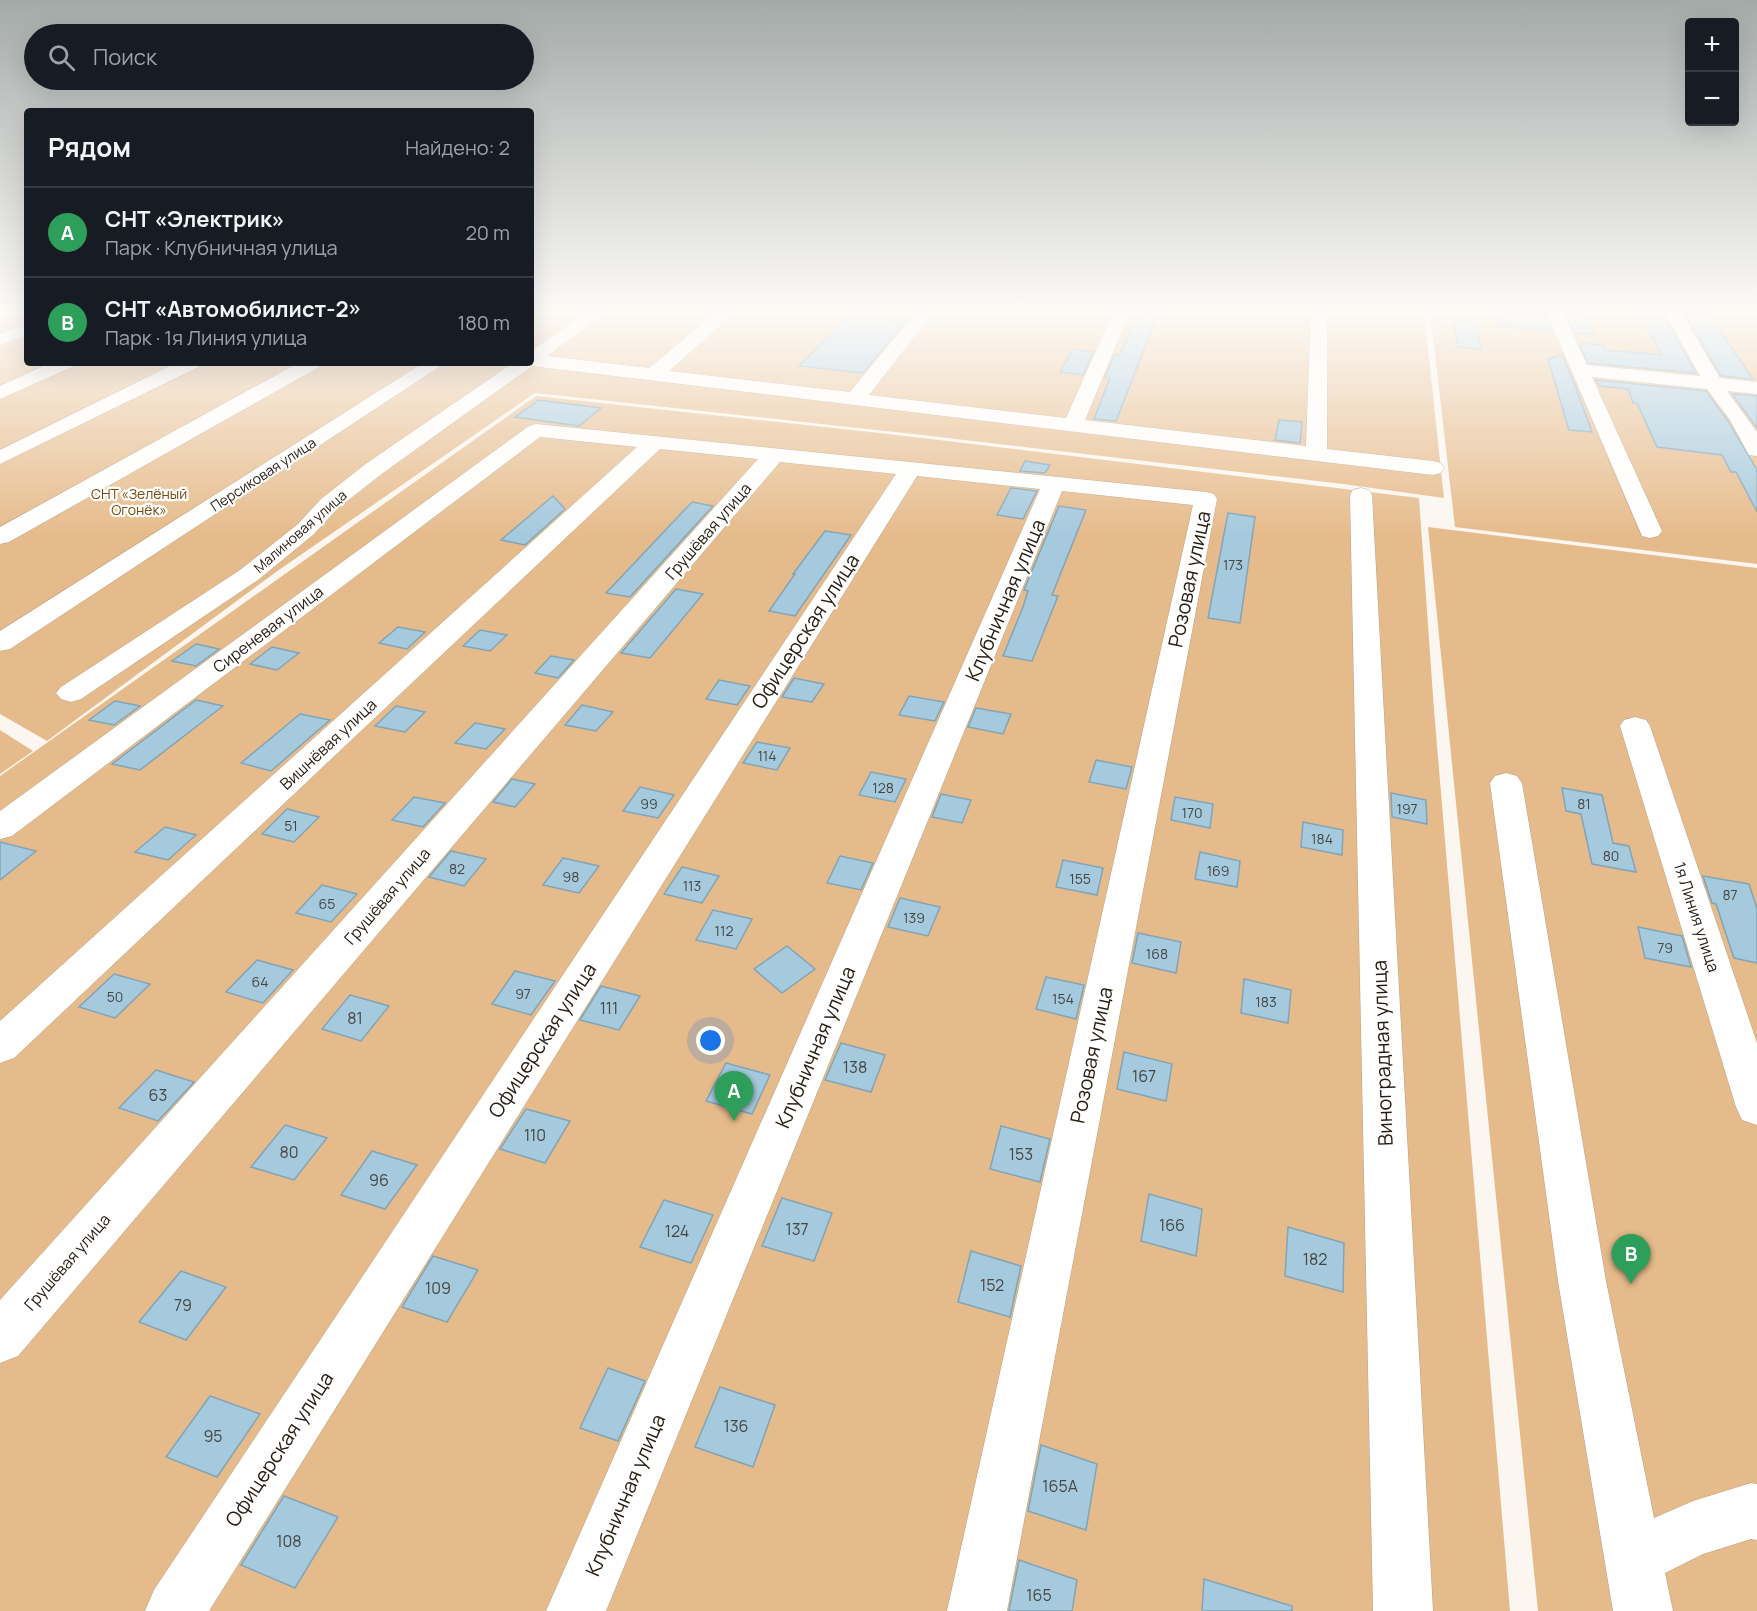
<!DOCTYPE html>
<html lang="ru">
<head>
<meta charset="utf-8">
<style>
	body { margin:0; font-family:Manrope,sans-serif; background:#242831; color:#f1f3f6 }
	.controls { position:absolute; right:18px; top:18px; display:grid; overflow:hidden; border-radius:6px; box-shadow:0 6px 24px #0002 }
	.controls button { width:54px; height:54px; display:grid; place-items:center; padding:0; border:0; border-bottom:2px solid #363941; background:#171b24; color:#f1f3f6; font:30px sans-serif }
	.you { position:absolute; left:711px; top:1041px; width:21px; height:21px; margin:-15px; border:4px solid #fff; border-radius:50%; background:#1a73e8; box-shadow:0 0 0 9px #1a73e833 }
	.badge { display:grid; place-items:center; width:39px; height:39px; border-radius:50%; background:#9cb5c3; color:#fff; font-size:20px; font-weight:700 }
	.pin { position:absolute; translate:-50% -50px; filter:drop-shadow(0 2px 3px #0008) }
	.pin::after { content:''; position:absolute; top:32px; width:21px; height:18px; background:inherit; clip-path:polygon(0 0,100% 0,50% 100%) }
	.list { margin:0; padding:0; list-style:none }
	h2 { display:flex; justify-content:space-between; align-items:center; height:78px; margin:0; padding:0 24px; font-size:26px }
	h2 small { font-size:20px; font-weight:400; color:#9ea1a6 }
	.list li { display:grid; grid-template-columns:39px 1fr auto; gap:18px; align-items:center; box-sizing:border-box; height:90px; padding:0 24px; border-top:2px solid #363941 }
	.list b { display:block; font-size:22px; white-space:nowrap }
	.list p { margin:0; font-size:20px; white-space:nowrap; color:#9ea1a6 }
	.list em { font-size:20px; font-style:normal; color:#9ea1a6 }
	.icon { flex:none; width:33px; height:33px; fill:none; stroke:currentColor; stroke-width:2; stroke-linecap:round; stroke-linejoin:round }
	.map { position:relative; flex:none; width:1757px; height:1611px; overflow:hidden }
	.search { position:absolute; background:#171b24; box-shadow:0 6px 24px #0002; left:24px; top:24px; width:510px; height:66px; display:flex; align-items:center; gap:15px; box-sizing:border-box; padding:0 21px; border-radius:33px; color:#9ea1a6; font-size:22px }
	.panel { position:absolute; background:#171b24; box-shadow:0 6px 24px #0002; left:24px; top:108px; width:510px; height:258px; border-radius:6px }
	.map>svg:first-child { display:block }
</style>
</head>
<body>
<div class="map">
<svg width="1757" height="1611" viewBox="0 0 1757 1611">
	<rect width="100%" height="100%" fill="#fbf6f0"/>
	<g fill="#e6bb8b">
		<path d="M0 311H27V363H531V311H1424L1444 498 1343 484 913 434 535 393 276 572 47 741 0 714Z"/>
		<path d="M1430 311H1757V564L1455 527Z"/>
		<path d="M536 396 889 434 1419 498 1434 710 1510 1611H0V776Z"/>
		<path d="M1428 527 1757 568V1611H1538Z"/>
		<path d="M0 730 33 751 0 774Z"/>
	</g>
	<g fill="#a5c9dd" stroke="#81a4b7" stroke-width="1.5">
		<path d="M1140 311H1159L1116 421 1094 419 1110 378 1105 377 1115 354 1119 355 1121 352Z"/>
		<path d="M1499 311H1544L1552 331 1499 326Z"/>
		<path d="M1564 311H1583L1594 334 1575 333Z"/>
		<path d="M1683 311H1706L1753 379 1721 376Z"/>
		<path d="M849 316 905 322 863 373 799 366Z"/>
		<path d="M1641 316 1665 318 1696 373 1588 363 1579 343 1603 345 1605 350 1662 355Z"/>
		<path d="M1454 320 1475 321 1481 349 1458 347Z"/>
		<path d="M1073 349 1093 352 1083 375 1060 372Z"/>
		<path d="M1562 355 1574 383 1592 432 1569 430 1548 359Z"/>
		<path d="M1596 380 1706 391 1728 421 1757 470V512L1736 472H1731L1722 455 1657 447 1637 403H1633L1628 389 1599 386Z"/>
		<path d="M1732 394 1757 396V428Z"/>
		<path d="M539 400 601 408 579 426 515 417Z"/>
		<path d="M1279 420 1302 422 1300 443 1275 440Z"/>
		<path d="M1025 461 1050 465 1045 473 1020 471Z"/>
		<path d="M1011 488 1037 491 1023 519 997 515Z"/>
		<path d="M553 496 565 509 525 545 501 540Z"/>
		<path d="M692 502 713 506 630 597 606 593Z"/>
		<path d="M1059 506 1086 510 1052 595 1058 596 1032 661 1003 656 1023 607 1028 591 1024 590Z"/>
		<path d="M1228 513 1255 517 1240 623 1208 618Z"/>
		<path d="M825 531 851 535 795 616 769 611 795 574H793Z"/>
		<path d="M676 589 703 594 650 658 621 653Z"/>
		<path d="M398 627 425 632 407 649 379 643Z"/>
		<path d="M480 630 507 635 490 651 463 646Z"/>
		<path d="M196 644 219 649 196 666 172 661Z"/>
		<path d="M272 647 299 653 277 670 250 664Z"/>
		<path d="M551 656 574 660 558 678 535 673Z"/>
		<path d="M794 678 824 684 812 702 782 697Z"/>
		<path d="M719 680 750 686 737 705 706 699Z"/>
		<path d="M909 696 944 702 935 721 899 715Z"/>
		<path d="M196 700 223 706 140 770 112 764Z"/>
		<path d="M115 701 140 706 114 725 89 720Z"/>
		<path d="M582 705 613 712 596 731 565 725Z"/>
		<path d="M396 706 425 712 405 732 375 726Z"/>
		<path d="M976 708 1011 714 1003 734 968 727Z"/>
		<path d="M300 714 330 720 271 771 241 763Z"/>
		<path d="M475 723 505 729 486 749 455 743Z"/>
		<path d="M757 742 790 748 777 770 743 763Z"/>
		<path d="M1096 760 1132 767 1126 789 1089 782Z"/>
		<path d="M871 772 906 779 895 802 859 795Z"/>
		<path d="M512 779 535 784 515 807 493 802Z"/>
		<path d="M640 787 674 795 658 818 623 811Z"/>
		<path d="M1562 788 1602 795 1613 843 1629 846 1636 872 1592 864 1581 814 1566 811Z"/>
		<path d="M1391 793 1426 800 1427 824 1392 817Z"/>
		<path d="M941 794 971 800 962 823 932 817Z"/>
		<path d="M414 797 445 803 423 827 392 820Z"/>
		<path d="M1175 797 1213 804 1210 828 1171 820Z"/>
		<path d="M287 809 319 817 294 842 262 834Z"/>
		<path d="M1303 822 1343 830 1342 855 1301 847Z"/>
		<path d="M165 827 196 835 168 860 135 852Z"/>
		<path d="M0 842 36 851 0 880Z"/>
		<path d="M451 851 486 859 464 886 429 877Z"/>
		<path d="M1200 852 1240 861 1237 887 1195 879Z"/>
		<path d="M840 856 873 863 861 890 827 883Z"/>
		<path d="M563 858 599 866 579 893 543 885Z"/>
		<path d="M1063 860 1103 868 1097 895 1056 887Z"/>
		<path d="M682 867 719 876 702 903 664 894Z"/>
		<path d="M1703 876 1749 884 1757 909V963L1734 958 1716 904 1712 903Z"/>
		<path d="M322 885 357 894 331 922 296 913Z"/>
		<path d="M900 898 940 907 928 936 888 927Z"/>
		<path d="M713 910 752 919 736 949 696 940Z"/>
		<path d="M1638 927 1682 936 1691 967 1645 958Z"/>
		<path d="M1138 933 1181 942 1176 973 1132 963Z"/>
		<path d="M787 946 815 969 782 993 754 969Z"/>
		<path d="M257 960 293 970 263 1003 226 992Z"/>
		<path d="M515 971 555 981 531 1015 492 1004Z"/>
		<path d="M114 974 150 984 115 1018 79 1007Z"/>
		<path d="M1046 977 1084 985 1076 1019 1036 1009Z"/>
		<path d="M1244 979 1291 990 1288 1023 1241 1013Z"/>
		<path d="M601 986 640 996 619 1030 580 1020Z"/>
		<path d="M350 995 389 1006 361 1041 322 1029Z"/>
		<path d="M841 1043 885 1055 871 1092 825 1080Z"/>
		<path d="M1124 1052 1172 1064 1166 1101 1117 1089Z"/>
		<path d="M726 1063 770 1075 752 1114 706 1101Z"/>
		<path d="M156 1070 194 1082 158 1121 119 1108Z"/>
		<path d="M526 1109 570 1121 545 1163 500 1149Z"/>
		<path d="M285 1125 327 1138 294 1180 251 1167Z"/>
		<path d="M1001 1126 1050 1139 1040 1182 990 1169Z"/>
		<path d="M372 1151 417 1165 385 1209 341 1195Z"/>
		<path d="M1149 1194 1202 1209 1196 1256 1141 1241Z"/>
		<path d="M782 1198 832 1213 814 1261 762 1246Z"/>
		<path d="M664 1200 713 1215 691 1263 640 1247Z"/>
		<path d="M1288 1227 1344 1243 1343 1292 1285 1276Z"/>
		<path d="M971 1251 1021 1266 1010 1317 958 1302Z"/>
		<path d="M433 1256 478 1270 447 1322 402 1307Z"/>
		<path d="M181 1271 226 1287 186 1340 139 1322Z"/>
		<path d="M608 1368 645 1381 618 1441 580 1428Z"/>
		<path d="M720 1387 775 1405 753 1467 695 1447Z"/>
		<path d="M210 1396 260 1414 217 1477 166 1457Z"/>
		<path d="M1041 1445 1097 1464 1086 1530 1028 1511Z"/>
		<path d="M284 1496 338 1517 295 1588 241 1565Z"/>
		<path d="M1019 1560 1077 1580 1072 1611H1009Z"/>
		<path d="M1204 1579 1292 1606V1611H1202Z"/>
	</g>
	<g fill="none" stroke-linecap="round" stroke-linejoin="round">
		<g stroke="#baa186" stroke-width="1">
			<g id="minor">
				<path d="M588 311H607L547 356 649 368 718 311H736L669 371 850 392 917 311H934L869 395 1066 418 1114 311H1130L1085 420 1306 446 1311 311H1327V449L1433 461 1441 463 1444 468 1441 473 1433 475 1316 461 532 366 383 473 337 509 314 534 258 580 81 699 71 702 61 699 56 693 61 687 240 570 298 524 321 499 367 463 513 363H531V351Z"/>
				<path d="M1546 311H1562L1587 365 1700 376 1664 311H1680L1720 378 1757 382V394L1727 391 1757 432V456L1749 455 1730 420 1707 389 1592 377 1662 531 1658 536 1650 538 1642 536Z"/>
				<path d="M27 324V335L0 345V334Z"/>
				<path d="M50 363H74L72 367 0 399V386Z"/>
				<path d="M176 363H200L198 367 0 464V450Z"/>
				<path d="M298 363H321L319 367 9 542 0 544V527Z"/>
				<path d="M423 363H445L10 649 0 651V631Z"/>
				<path d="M536 424 1206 492 1214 494 1217 499 1007 1611H947L1193 505 1062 491 606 1611H546L1040 489 917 476 209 1611H145L154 1590 896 474 780 462 18 1356 0 1363V1300L758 459 660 449 14 1058 0 1063V1021L637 447 540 437 12 836 0 839V811L529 426Z"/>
				<path d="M1361 488 1369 490 1372 495 1433 1611H1373L1350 495 1353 490Z"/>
				<path d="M1635 717 1646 720 1650 726 1757 1043V1125L1742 1120 1736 1107 1620 726 1624 720Z"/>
				<path d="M1506 773 1517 776 1522 783 1606 1281 1654 1518 1693 1501 1751 1483 1757 1484V1540L1751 1539 1703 1554 1665 1573 1673 1611H1613L1558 1281 1490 783 1495 776Z"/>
			</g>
		</g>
		<path stroke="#b9b3ab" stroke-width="2" stroke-dasharray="1.5 2" stroke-linecap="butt" d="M1437 311 1442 349"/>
		<use href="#minor" fill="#fff" fill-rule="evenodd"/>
	</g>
	<linearGradient id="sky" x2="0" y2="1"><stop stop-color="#a4aaa8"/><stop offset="0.58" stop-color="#fdfbf8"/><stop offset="1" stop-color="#fdfbf8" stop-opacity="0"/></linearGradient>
	<rect width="1757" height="536" fill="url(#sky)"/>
	<g text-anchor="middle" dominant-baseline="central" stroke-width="4.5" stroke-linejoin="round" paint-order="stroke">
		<g font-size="14" fill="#251c11" stroke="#fff">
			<text transform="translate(263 474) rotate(-33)">Персиковая улица</text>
			<text transform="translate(300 531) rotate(-41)">Малиновая улица</text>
		</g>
		<g font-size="14" fill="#774b09" stroke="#fff">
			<text x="139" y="493">СНТ «Зелёный<tspan x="139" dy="16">Огонёк»</tspan></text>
		</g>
		<g font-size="14" fill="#454744">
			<text x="1233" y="564">173</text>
			<text x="767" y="755">114</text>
			<text x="883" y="787">128</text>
			<text x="649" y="803">99</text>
			<text x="1584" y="803">81</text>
			<text x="1407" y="808">197</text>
			<text x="1192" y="812">170</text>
			<text x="291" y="825">51</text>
			<text x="1322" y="838">184</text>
			<text x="1611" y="855">80</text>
			<text x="457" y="868">82</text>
			<text x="1218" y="870">169</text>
			<text x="571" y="876">98</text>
			<text x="1080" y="878">155</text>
			<text x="692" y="885">113</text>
			<text x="1730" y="894">87</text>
			<text x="327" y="903">65</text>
			<text x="914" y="917">139</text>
			<text x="724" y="930">112</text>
			<text x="1665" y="947">79</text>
			<text x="1157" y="953">168</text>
			<text x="260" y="981">64</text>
			<text x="523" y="993">97</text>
			<text x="115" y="996">50</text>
			<text x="1063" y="998">154</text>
			<text x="1266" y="1001">183</text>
		</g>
		<g font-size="16" fill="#251c11" stroke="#fff">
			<text transform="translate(708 531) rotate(-49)">Грушёвая улица</text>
			<text transform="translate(268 629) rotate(-37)">Сиреневая улица</text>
			<text transform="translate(328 744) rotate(-43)">Вишнёвая улица</text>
			<text transform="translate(387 896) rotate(-49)">Грушёвая улица</text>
			<text transform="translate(1697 917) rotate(72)">1я Линия улица</text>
			<text transform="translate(67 1262) rotate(-49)">Грушёвая улица</text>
		</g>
		<g font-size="16" fill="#454744">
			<text x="609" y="1008">111</text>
			<text x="355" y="1018">81</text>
			<text x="855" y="1067">138</text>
			<text x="1144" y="1076">167</text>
			<text x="158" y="1095">63</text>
			<text x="535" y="1135">110</text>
			<text x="289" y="1152">80</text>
			<text x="1021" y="1154">153</text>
			<text x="379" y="1180">96</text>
			<text x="1172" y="1225">166</text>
			<text x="797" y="1229">137</text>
			<text x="677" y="1231">124</text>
			<text x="1315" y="1259">182</text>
			<text x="992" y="1285">152</text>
			<text x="438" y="1288">109</text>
			<text x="183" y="1305">79</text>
			<text x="736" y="1426">136</text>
			<text x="213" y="1436">95</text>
			<text x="1060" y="1486">165А</text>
			<text x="289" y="1541">108</text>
			<text x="1039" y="1595">165</text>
		</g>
		<g font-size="20" fill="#251c11" stroke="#fff">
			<text transform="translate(1189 579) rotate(-78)">Розовая улица</text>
			<text transform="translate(1005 600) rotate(-67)">Клубничная улица</text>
			<text transform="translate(805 631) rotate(-57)">Офицерская улица</text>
			<text transform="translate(542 1040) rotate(-57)">Офицерская улица</text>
			<text transform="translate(815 1047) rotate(-67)">Клубничная улица</text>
			<text transform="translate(1382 1053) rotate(-92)">Виноградная улица</text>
			<text transform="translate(1091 1055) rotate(-78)">Розовая улица</text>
			<text transform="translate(279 1449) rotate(-57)">Офицерская улица</text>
			<text transform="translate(625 1495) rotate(-67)">Клубничная улица</text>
		</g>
	</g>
</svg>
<div class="controls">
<button>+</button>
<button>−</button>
</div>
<div class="you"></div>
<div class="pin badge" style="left:734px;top:1121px;background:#2e9e5b">A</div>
<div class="pin badge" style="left:1631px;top:1284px;background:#2e9e5b">B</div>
<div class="search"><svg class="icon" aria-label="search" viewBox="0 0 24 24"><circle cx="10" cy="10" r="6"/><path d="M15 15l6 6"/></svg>Поиск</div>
<section class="panel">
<h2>Рядом<small>Найдено: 2</small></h2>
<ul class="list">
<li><span class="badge" style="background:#2e9e5b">A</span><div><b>СНТ «Электрик»</b><p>Парк · Клубничная улица</p></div><em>20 m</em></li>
<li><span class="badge" style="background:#2e9e5b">B</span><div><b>СНТ «Автомобилист-2»</b><p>Парк · 1я Линия улица</p></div><em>180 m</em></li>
</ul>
</section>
</div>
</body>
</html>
